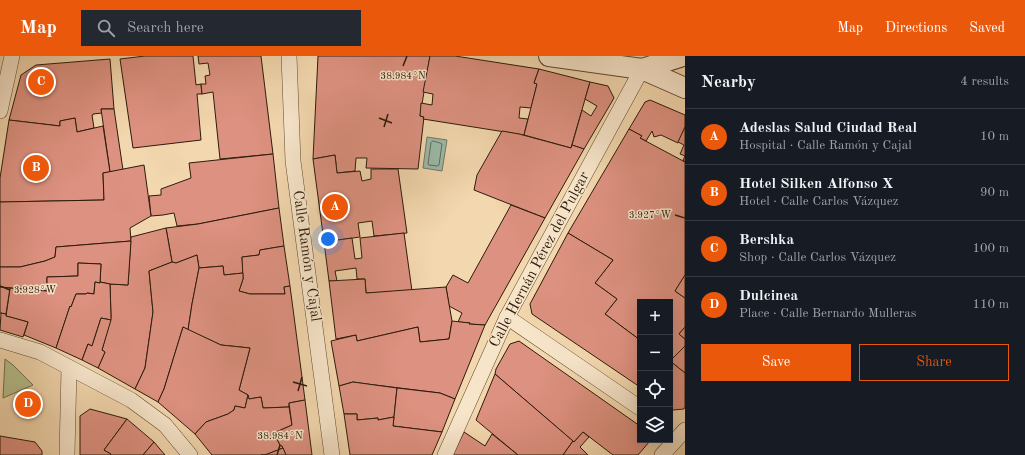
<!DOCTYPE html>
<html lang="en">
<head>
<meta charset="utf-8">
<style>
	body { margin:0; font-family:"Old Standard TT",serif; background:#242831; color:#f1f3f6 }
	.controls { position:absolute; right:12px; bottom:12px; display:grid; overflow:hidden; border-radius:0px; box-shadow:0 4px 16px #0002 }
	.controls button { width:36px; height:36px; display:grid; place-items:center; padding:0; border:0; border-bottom:1px solid #363941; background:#171b24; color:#f1f3f6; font:20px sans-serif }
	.you { position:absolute; left:328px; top:183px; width:14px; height:14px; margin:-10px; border:3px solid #fff; border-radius:50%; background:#1a73e8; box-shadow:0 0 0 6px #1a73e833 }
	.badge { display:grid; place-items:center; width:26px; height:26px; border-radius:50%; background:#ea580c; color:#fff; font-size:13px; font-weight:700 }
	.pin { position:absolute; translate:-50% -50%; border:2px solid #fff; box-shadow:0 1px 4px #0006 }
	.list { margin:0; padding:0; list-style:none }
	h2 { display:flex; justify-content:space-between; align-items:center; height:52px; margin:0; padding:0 16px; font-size:17px }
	h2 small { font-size:13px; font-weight:400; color:#9ea1a6 }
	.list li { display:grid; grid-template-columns:26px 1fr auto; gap:12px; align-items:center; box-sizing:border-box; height:56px; padding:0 16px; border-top:1px solid #363941 }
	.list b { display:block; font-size:15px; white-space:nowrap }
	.list p { margin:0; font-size:13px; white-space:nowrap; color:#9ea1a6 }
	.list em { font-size:13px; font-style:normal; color:#9ea1a6 }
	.actions { display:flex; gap:8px; padding:12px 16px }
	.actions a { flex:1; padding:9px 0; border:1px solid #ea580c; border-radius:0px; text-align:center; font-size:14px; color:#ea580c }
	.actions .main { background:#ea580c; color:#fff }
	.icon { flex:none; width:22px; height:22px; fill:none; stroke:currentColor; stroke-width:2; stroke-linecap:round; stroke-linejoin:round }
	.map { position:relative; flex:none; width:685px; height:399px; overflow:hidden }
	header { display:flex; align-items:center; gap:24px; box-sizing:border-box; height:56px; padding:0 20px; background:#ea580c; color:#fff }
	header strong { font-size:19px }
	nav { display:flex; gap:22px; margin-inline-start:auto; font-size:14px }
	.search { width:280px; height:36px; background:#242831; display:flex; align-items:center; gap:10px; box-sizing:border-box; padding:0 14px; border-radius:0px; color:#9ea1a6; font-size:15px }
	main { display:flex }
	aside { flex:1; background:#171b24 }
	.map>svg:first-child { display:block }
</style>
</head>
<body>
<header>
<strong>Map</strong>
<div class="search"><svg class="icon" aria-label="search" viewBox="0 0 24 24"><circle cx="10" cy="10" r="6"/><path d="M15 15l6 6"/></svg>Search here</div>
<nav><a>Map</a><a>Directions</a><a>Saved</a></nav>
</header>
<main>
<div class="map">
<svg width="685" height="399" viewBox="0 0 685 399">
	<rect width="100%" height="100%" fill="#f3d7ae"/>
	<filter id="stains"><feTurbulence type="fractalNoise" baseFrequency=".005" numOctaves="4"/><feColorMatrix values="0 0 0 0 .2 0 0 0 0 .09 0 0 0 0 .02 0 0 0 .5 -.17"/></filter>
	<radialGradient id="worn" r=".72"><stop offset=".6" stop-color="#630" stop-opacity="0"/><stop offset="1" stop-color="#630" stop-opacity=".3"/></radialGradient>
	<path fill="#b6bf8e" stroke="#726d4c" d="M5 303 13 309 33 329 3 342Z"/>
	<path fill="#9bbaa9" stroke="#6f7a6a" d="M427 81 447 84 442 115 423 112Z"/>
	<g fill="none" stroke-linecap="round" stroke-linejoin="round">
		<path stroke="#646a5a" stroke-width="1" d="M433 85 440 87 442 88 439 109 437 110 429 109 428 108 431 87Z"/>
	</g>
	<g fill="#dd9180" stroke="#2d1b0b">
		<path d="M145 0H193L196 29 201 28 202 38H197L201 84 133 92 120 3Z"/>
		<path d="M198 0H261L273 98 220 103 213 36 202 38 201 28H206L205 20 210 19 208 7 199 8Z"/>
		<path d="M318 0H430L420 60 424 61 418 113 366 112 367 102H356L355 115 337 117 335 99 313 103Z"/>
		<path d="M430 0H455L539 13 534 27 537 28 531 52 520 51 519 62 528 63 524 79 423 63 424 61 420 60 421 47 432 49 433 38 423 36Z"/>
		<path d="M110 3 114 53H101L102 57 93 58V59H92L94 72 77 76 75 62 60 65V70L9 64 21 19 36 9Z"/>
		<path d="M539 13 590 26 571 92 524 79 537 28 534 27Z"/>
		<path d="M590 26 608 30 614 42 584 93 572 89 582 54 591 60 597 50 585 43Z"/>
		<path d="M650 44 685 59V71L678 87 661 79 654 81 652 75 646 85 640 82 642 80 629 73 645 46Z"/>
		<path d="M101 53H114L123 114 110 116Z"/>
		<path d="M75 62 77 76 103 70 110 116 103 117 104 144 0 146V122L9 64 60 70V65Z"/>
		<path d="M685 71V106L683 104 685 100 680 98 684 89 678 86Z"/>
		<path d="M629 73 642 80 640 82 685 106V219L675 235 685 242V271L679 278 685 283V290L670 305V246H640V284L605 258 617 243 595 227 613 204 568 177Z"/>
		<path d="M502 75 519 78 571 92 572 89 584 93 545 162 474 134 477 119Z"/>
		<path d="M273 98 279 152 198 168 177 170 174 157 163 159 151 160 149 140 161 139V133L191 122 189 107Z"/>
		<path d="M335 99 337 117 360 115 362 125 371 123V113H398L407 177 374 180 372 165 358 167 360 181 324 186 313 103Z"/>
		<path d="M144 109 151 160 130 172 131 185 56 191 55 201 45 205 20 211H0V146L104 144 103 117Z"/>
		<path d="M511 149 545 162 485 269 469 268 470 267 458 266 462 257 449 250 446 231 453 219 468 227Z"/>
		<path d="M279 152 284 190 260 194 259 199 242 201 243 217 224 219 223 210 199 212 197 199 176 207 172 206 166 172 198 168Z"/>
		<path d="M166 172 172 206 149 215 153 256 145 312 135 333 98 312 105 296 102 294 111 261 110 228 128 229 131 181Z"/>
		<path d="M404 177 412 235 366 237 365 223H357L356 212 335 215 337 225H329L324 186 352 182 355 203 362 202 360 182Z"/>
		<path d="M568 177 613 204 595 227 617 243 605 258 640 284V331L532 258 530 248Z"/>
		<path d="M131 185 128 229 110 228 100 226 101 208 78 207V220L47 221V235L0 231V211H20L45 205 55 201 56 191Z"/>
		<path d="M284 190 290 230 284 231 285 238H250L239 235 243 223 242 201 259 199 260 194Z"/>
		<path d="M197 199 199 212 192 248 188 274 183 271 164 333 158 346 135 333 145 312 153 256 149 215 172 206 176 207Z"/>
		<path d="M78 207 101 208 100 227 95 226 94 238 87 237 86 238H76L71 251 70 250 56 292 24 279 28 266 6 260 10 232 47 235V221L78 220Z"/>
		<path d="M223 210 224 219 243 217V223L239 235 250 238H285L284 231 290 230 305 344 289 347V351L263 352 261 341 249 343 248 339 239 334 250 292 221 289 188 274 192 248 199 212Z"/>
		<path d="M685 219V242L675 235Z"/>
		<path d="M365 223 366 237 446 231 452 265 449 283 420 286 418 271 357 285 356 279 336 283 329 225Z"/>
		<path d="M95 226 100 227V226L110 228 111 261V264L101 262 92 290 88 288 82 304 56 292 70 250 71 251 76 238H86L87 237 94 238Z"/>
		<path d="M0 231 10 232 6 258 0 257Z"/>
		<path d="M1 257 6 258V260L10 261 28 266 23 281 0 274Z"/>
		<path d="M101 262 111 264 102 294 105 296 98 312 82 304 88 288 92 290Z"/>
		<path d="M452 265 470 267 469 268 485 269 455 343 440 337 367 328 353 326 339 330 331 285 356 279 357 285 418 271 420 286 449 283Z"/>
		<path d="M183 271 221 289 250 292 239 334 248 339 245 352 235 350 234 354 228 358 206 366 195 378 158 346 164 333Z"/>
		<path d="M685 271V283L679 278Z"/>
		<path d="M519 285 640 370V384H650V385L638 399H613L583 376 574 386 495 318 496 313 510 288Z"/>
		<path d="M685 290V317L670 305Z"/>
		<path d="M670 305 685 317V351L684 353 673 354 670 352Z"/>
		<path d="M495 318 573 385 563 399H518L476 364Z"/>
		<path d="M353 326 397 332 394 361 378 364V362L357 364V358H344L339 330Z"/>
		<path d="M397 332 440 337 455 343 442 376 393 370Z"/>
		<path d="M248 339 249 343 261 341 263 352 289 351 292 369 274 377 280 389 282 390 283 392 265 399H212L195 378 206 366 228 358 234 354 235 350 245 352Z"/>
		<path d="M305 344 312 399H286L282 390 280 389 274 377 292 369 289 347Z"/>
		<path d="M90 353 127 363 104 394 111 398 110 399H80V360Z"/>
		<path d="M344 358H357V364L378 362V364L394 361 393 370 442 376 432 399H350Z"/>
		<path d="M127 363 154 386 143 399H110L111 398 104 394Z"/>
		<path d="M464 376 485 390 492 378 518 399H453Z"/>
		<path d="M583 376 589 381 580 391 588 399H563L573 385 574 386Z"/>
		<path d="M0 380 35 386 42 395V399H0Z"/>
		<path d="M154 386 165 399H143Z"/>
		<path d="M283 392 286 399H261H265Z"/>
	</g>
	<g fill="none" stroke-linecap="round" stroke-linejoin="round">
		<g stroke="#5e4a34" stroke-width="16">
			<g id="pedestrian">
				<path d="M289 0 293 105 332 399"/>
				<path d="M0 55 12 0"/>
				<path d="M507 261 640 352"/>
				<path d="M0 284 40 296 131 344 165 369 190 399"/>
				<path d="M67 399 69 312"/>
				<path d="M445 399 507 261 642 13"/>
				<path d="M662 399 685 374"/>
			</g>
		</g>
		<g stroke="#5e4a34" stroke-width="22">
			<g id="minor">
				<path d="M549 0 642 13 685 32"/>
				<path d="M642 13 683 0"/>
			</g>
		</g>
		<use href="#pedestrian" stroke="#f7e5ca" stroke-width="15"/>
		<use href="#minor" stroke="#f7e5ca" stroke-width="20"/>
	</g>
	<path fill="none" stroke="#2d1b0b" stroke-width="1.5" d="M403 10 407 0M379 62 392 67M384 71 388 58M675 159 685 162M0 230 10 234M293 326 307 330M298 335 302 321M277 399 280 389"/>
	<g text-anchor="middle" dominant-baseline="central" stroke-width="3" stroke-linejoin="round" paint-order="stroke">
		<g font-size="15" fill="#2d1b0b" stroke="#f7e5ca">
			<text transform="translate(306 200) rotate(82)">Calle Ramón y Cajal</text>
			<text transform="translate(540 204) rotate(-62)">Calle Hernán Pérez del Pulgar</text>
		</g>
	</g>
	<g font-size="10" text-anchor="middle" fill="#2d1b0b" stroke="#f7e5ca" stroke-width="3" stroke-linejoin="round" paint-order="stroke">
		<text x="403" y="23">38.984°N</text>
		<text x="650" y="162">3.927°W</text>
		<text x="35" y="237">3.928°W</text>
		<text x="280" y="383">38.984°N</text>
	</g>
	<rect width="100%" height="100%" filter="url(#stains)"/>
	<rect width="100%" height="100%" fill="url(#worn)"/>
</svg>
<div class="controls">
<button>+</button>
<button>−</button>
<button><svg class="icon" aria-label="locate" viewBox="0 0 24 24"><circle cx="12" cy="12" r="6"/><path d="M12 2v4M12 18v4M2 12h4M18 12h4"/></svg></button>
<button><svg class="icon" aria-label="layers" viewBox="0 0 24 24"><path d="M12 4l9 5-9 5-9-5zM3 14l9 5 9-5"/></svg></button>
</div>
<div class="you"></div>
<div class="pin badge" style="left:335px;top:151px">A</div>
<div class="pin badge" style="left:36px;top:112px">B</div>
<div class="pin badge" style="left:41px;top:26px">C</div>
<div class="pin badge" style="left:28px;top:348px">D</div>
</div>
<aside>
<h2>Nearby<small>4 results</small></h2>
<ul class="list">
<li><span class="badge">A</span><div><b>Adeslas Salud Ciudad Real</b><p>Hospital · Calle Ramón y Cajal</p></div><em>10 m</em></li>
<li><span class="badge">B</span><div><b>Hotel Silken Alfonso X</b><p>Hotel · Calle Carlos Vázquez</p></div><em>90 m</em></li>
<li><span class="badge">C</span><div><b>Bershka</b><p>Shop · Calle Carlos Vázquez</p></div><em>100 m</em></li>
<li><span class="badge">D</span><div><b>Dulcinea</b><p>Place · Calle Bernardo Mulleras</p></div><em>110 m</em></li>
</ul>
<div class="actions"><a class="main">Save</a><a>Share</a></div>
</aside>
</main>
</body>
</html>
